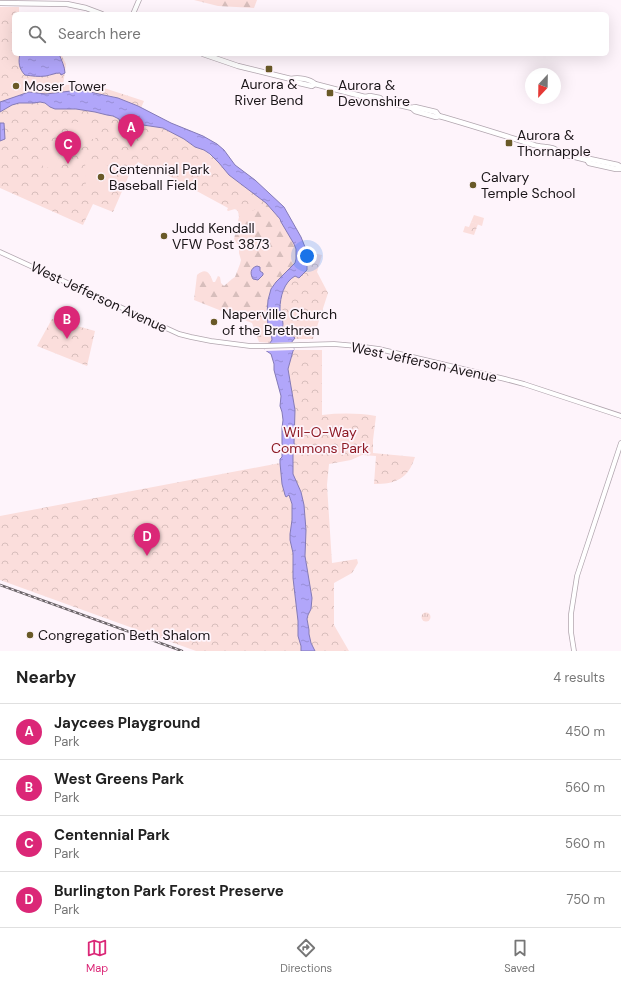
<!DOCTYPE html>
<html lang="en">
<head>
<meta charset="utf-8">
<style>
	body { margin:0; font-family:"DM Sans",sans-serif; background:#f6f6f6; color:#222 }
	.compass { position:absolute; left:525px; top:68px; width:36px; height:36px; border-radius:50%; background:#fff; box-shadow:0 4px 16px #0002; rotate:202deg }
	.you { position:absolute; left:307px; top:256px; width:14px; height:14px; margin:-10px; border:3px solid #fff; border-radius:50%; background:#1a73e8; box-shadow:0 0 0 6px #1a73e833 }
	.badge { display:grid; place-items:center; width:26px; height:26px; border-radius:50%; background:#db2777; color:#fff; font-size:13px; font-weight:700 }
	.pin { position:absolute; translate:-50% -33px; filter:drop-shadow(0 1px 2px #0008) }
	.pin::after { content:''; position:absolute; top:21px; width:14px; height:12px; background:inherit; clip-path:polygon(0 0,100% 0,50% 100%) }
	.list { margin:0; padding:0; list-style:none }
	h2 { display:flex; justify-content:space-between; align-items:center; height:52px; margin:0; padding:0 16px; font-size:17px }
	h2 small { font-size:13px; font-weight:400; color:#767676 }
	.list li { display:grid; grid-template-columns:26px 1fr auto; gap:12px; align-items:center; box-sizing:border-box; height:56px; padding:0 16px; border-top:1px solid #e0e0e0 }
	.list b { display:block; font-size:15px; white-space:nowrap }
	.list p { margin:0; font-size:13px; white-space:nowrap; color:#767676 }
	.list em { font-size:13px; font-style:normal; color:#767676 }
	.icon { flex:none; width:22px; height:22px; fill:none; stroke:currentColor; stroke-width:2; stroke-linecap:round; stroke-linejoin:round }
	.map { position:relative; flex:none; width:621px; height:651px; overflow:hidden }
	.search { position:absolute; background:#fff; box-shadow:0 4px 16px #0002; left:12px; right:12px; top:12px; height:44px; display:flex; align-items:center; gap:10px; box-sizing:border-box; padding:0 14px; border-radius:6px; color:#767676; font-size:15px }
	.sheet { height:276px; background:#fff }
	nav { display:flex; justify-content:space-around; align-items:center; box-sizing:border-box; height:56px; border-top:1px solid #e0e0e0; background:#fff; font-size:11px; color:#767676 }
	nav a { display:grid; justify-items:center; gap:2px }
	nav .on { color:#db2777 }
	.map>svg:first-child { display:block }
</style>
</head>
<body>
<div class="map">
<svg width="621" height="651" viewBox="0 0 621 651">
	<defs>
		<pattern id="grass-tufts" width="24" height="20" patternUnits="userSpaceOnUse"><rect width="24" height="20" fill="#fbdedc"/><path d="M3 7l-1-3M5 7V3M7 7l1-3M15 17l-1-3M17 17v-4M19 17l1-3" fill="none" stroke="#d7bebc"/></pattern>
		<pattern id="forest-firs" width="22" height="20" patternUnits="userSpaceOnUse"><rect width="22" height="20" fill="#fbdedc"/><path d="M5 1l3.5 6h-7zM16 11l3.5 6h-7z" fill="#d7bebc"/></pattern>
		<pattern id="park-crowns" width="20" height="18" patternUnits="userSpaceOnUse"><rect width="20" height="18" fill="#fbdedc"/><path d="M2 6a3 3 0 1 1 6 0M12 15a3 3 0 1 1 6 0" fill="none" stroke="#d7bebc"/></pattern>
		<pattern id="water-ripples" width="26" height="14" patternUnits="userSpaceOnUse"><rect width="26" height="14" fill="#b1a6fa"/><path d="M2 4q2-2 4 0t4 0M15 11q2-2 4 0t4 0" fill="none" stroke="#988ed6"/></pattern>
	</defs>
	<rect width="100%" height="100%" fill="#fef4fb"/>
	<circle fill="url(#grass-tufts)" cx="426" cy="617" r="4.5"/>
	<g fill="url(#forest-firs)">
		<path d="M194 0H257L254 8 218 6Z"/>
		<path d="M265 202 280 219 281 222 294 244 296 249V259L295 263 276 282 271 289 268 300 267 314 268 325 271 331 272 340 271 343 259 342 252 323 194 300 197 275C206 267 210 273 213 282H215L218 276 220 277 221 283 224 286 232 279 235 277 240 264 241 260 239 253V246L234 239 239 217 238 210Z"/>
	</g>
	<g fill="url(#park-crowns)">
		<path d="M0 7H19V14H14V54H61L66 64 63 85 83 84 104 88 144 101 141 108 112 96 80 91 46 94 29 92 0 102Z"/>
		<path d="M40 102 45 103 50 107 55 109H76L95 112 107 115 113 116 119 119V122L127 127H130L143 125 163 128 184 139 195 147 204 150 219 163 229 175 266 203 240 218C240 214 239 211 235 209L228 211 227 210 228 208 158 170 156 172 138 162 135 167 133 166 113 212 93 204 83 225 0 188V112C3 110 5 108 8 106 17 101 30 104 40 102Z"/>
		<path d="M471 222 478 224 474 235 463 232 465 226 469 227Z"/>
		<path d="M307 252 322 255 317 272 328 293 313 339H294L295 338C291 335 283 334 282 330 282 329 283 325 283 324 283 320 281 316 281 312 279 299 284 283 295 276L299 278C301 275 304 274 306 271 308 268 308 256 307 252Z"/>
		<path d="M52 319 95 331 87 366 37 346Z"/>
		<path d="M293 350H322V415C340 413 358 413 376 416L373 440V453L415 457C408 479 396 484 374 484L376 456 362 455 351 460 329 464 327 485 332 563 357 559 358 563 352 573 334 583V625L349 651H315L311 643 309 634V632L307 619 308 615 311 609 312 598 305 556 306 530 304 505 301 492 294 478 292 470 295 410 288 369Z"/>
		<path d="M280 463 282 484 283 486 289 495 292 504V520L290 534 293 553 294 566 293 578 298 621V636L301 646V651H196L0 580V516Z"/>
	</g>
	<g fill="#fbdedc">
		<path d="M77 122 85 123 96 127 98 133 95 139H88L76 134 74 129Z"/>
		<path d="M54 153 60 155 54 170 46 167 44 168 41 161Z"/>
		<path d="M97 159C108 163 117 175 119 186L113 190H88L86 189 85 160Z"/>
		<path d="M474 215 484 218 482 226 471 222Z"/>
	</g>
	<g fill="url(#water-ripples)" stroke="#847ab6">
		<path d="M20 54H59C61 59 65 67 65 73L61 75 60 73C55 73 51 75 46 76 39 77 32 76 25 75 19 69 18 62 20 54Z"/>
		<path d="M71 91H85L118 98 138 106 171 123 203 136 217 144 224 150 235 165 255 180 284 207 301 237 307 252V270L299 278 295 276C284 282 280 297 280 309 280 314 283 319 283 324 283 325 282 330 282 330 283 334 292 335 295 338L291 343 294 349 293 351 288 369 295 410 294 443 295 446 293 448V474L301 492 304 505 306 530 305 556 312 598 311 609 308 615 307 619 309 630V634L311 643 315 651H301V646L298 636V621L293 578V553L290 540V534L292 520V504L289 495 286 497 285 495 282 484 280 463V459L282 457V428L283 420 282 412 280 406 281 396 274 370V364L271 354 265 350 272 340 271 331 268 325 267 314 268 300 271 289 276 282 295 263 296 259V249L294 244 281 222 280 219 266 203 229 175 219 163 210 154 204 150 195 147 184 139 163 128 143 125 130 127H127L120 122 119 119 113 116 107 115 95 112 76 109H55L50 107 45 103 40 102 34 103H19L12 105 0 112V102L29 92 46 94Z"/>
		<path d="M0 123H4L5 139 0 141Z"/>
		<path d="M257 266 260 267V271L263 273V275L258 280 253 279C250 274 250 268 257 266Z"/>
	</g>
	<path fill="#fef4fb" d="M293 342 294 350 265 351V346L268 343Z"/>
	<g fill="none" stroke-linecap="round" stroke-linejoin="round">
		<g stroke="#b2a6af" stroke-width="5.5">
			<g id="tertiary">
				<path d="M133 14 139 0"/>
				<path d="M0 252 179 334 191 337 211 341 250 346H265L334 344 357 346 379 349 505 379 524 384 621 416"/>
				<path d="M574 651 571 632V614L577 576 621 443"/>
			</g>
		</g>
		<g stroke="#b2a6af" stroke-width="6">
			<g id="secondary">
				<path d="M0 3 67 4 86 8 102 14"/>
				<path d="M203 54 238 66 291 79 295 82 312 86 315 84"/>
				<path d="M291 79C298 77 310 79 315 84L365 97C369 101 376 103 382 101"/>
				<path d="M365 97 370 96 380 98 382 101 412 108 415 107 436 112 439 116C471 125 502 135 534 145 542 148 554 145 559 153L587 160 589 163 616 169H621"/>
				<path d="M412 108 415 111 436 117 439 116"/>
				<path d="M539 147C544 152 550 153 556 154L559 153"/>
				<path d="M587 160 590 159 618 165 621 167"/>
			</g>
		</g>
		<use href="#tertiary" stroke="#fff" stroke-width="4"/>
		<use href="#secondary" stroke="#fff" stroke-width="4.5"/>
		<g stroke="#6b6468" stroke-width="2.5">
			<path id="rail" d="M0 585 182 651"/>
		</g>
		<use href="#rail" stroke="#fef4fb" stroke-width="1" stroke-dasharray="3" stroke-linecap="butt"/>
	</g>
	<g fill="#695927" stroke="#fef4fb" stroke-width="1.5">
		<rect x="265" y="65" width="8" height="8" rx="2"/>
		<circle cx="16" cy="86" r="4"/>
		<rect x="326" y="89" width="8" height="8" rx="2"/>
		<rect x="505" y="139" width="8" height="8" rx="2"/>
		<circle cx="101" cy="177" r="4"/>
		<circle cx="473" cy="185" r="4"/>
		<circle cx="164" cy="236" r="4"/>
		<circle cx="214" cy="322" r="4"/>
		<circle cx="30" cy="635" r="4"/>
	</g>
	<g text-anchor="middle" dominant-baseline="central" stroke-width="3.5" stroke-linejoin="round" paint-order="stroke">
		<g font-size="14" fill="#1a1518" stroke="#fef4fb" text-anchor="start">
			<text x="269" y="84" text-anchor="middle">Aurora &amp;<tspan x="269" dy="16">River Bend</tspan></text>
			<text x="338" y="85">Aurora &amp;<tspan x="338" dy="16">Devonshire</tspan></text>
			<text x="24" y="86">Moser Tower</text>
			<text x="517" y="135">Aurora &amp;<tspan x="517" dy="16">Thornapple</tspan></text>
			<text x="109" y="169">Centennial Park<tspan x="109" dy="16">Baseball Field</tspan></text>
			<text x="481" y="177">Calvary<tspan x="481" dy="16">Temple School</tspan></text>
			<text x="172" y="228">Judd Kendall<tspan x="172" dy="16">VFW Post 3873</tspan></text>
			<text x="222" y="314">Naperville Church<tspan x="222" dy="16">of the Brethren</tspan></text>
			<text x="38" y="635">Congregation Beth Shalom</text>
		</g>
		<g font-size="14" fill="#1a1518" stroke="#fef4fb">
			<text transform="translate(99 297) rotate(25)">West Jefferson Avenue</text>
			<text transform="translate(424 362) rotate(12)">West Jefferson Avenue</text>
		</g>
		<g font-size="14" fill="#8e1b25" stroke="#fef4fb">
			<text x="320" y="432">Wil-O-Way<tspan x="320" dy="16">Commons Park</tspan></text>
		</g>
	</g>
</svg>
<svg class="compass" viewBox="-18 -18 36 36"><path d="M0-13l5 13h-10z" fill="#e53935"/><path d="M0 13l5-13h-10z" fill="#767676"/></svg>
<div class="you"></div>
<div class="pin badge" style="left:131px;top:147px">A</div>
<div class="pin badge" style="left:67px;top:339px">B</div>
<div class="pin badge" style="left:68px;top:164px">C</div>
<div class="pin badge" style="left:147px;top:556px">D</div>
<div class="search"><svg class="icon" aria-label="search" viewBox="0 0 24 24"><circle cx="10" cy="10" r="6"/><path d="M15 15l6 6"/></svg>Search here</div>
</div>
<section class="sheet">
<h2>Nearby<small>4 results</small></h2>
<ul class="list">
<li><span class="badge">A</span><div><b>Jaycees Playground</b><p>Park</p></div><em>450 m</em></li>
<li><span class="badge">B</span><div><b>West Greens Park</b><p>Park</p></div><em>560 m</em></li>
<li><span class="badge">C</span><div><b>Centennial Park</b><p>Park</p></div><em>560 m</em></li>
<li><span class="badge">D</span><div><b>Burlington Park Forest Preserve</b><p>Park</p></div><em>750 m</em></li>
</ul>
</section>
<nav>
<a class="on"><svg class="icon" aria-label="map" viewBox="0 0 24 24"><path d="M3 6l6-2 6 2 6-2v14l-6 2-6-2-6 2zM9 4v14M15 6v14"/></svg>Map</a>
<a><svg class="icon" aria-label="directions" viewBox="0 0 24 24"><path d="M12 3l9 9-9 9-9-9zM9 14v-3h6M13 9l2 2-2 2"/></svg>Directions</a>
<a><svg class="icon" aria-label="saved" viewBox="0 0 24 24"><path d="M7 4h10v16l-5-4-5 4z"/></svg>Saved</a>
</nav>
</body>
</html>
